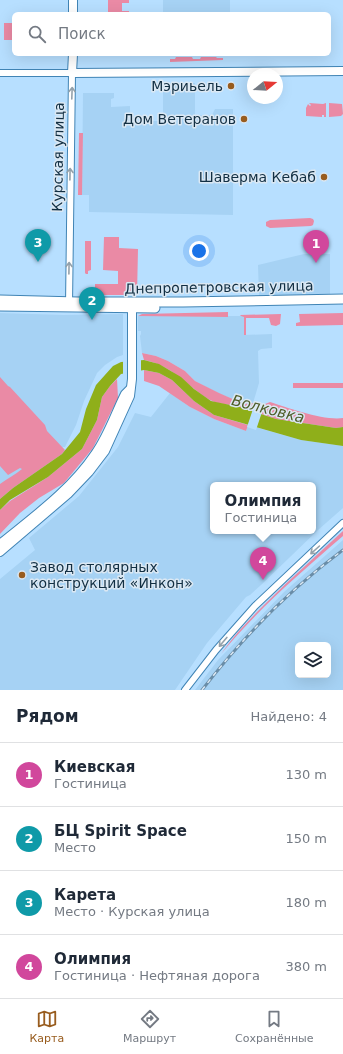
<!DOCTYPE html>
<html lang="ru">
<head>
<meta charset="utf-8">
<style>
	body { margin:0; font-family:"DejaVu Sans",sans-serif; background:#f2f2f3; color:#1f2937 }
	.controls { position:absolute; right:12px; bottom:12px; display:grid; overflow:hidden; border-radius:6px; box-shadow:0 4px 16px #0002 }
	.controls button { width:36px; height:36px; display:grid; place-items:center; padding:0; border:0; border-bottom:1px solid #e0e1e3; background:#fff; color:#1f2937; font:20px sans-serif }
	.compass { position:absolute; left:247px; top:68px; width:36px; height:36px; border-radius:50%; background:#fff; box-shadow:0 4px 16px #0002; rotate:72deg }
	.you { position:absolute; left:199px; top:251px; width:14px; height:14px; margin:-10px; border:3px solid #fff; border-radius:50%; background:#1a73e8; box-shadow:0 0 0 6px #1a73e833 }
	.badge { display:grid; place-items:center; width:26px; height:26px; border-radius:50%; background:#985c1e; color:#fff; font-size:13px; font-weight:700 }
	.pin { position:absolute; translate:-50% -33px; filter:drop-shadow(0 1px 2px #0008) }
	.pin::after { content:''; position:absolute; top:21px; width:14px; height:12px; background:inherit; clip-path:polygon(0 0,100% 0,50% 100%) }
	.popup { position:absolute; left:210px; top:482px; width:106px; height:52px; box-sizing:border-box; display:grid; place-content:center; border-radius:6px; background:#fff; filter:drop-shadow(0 1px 3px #0005); font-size:13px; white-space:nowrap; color:#747a83 }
	.popup b { font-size:15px; color:#1f2937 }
	.popup::after { content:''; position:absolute; left:50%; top:100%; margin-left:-8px; border:8px solid transparent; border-top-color:#fff }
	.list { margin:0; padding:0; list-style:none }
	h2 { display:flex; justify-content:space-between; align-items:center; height:52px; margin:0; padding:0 16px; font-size:17px }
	h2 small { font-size:13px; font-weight:400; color:#747a83 }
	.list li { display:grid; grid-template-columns:26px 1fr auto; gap:12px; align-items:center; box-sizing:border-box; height:64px; padding:0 16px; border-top:1px solid #e0e1e3 }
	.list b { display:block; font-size:15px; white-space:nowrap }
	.list p { margin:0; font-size:13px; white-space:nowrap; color:#747a83 }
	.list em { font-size:13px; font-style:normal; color:#747a83 }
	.icon { flex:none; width:22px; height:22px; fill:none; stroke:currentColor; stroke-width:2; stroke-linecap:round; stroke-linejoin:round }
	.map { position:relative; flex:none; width:343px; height:690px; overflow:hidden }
	.search { position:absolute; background:#fff; box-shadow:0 4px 16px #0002; left:12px; right:12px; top:12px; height:44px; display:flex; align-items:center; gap:10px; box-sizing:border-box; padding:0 14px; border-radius:6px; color:#747a83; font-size:15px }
	.sheet { height:308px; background:#fff }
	nav { display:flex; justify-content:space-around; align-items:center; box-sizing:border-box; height:56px; border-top:1px solid #e0e1e3; background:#fff; font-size:11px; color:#747a83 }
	nav a { display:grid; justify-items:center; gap:2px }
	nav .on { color:#985c1e }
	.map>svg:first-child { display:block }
</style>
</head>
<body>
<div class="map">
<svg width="343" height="690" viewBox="0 0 343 690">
	<rect width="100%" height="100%" fill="#b7dfff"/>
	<g fill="#a6d2f4" fill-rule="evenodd">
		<rect x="163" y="0" width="67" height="14"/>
		<path d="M163 83H195V115H212L215 109H233V215L89 212V195H82L83 93H114V98L111 99V107L130 106V121H158L163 119Z"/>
		<path d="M304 254H330V296L259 297 258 265Z"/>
		<path d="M0 313 64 315 123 314V355L117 357 105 365 97 373 84 401 76 425 65 447H62L59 444 0 492Z"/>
		<path d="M138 316H244V335L272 334V348L261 349 258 351 259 383 253 403 244 404 218 393 195 381 185 371 168 361 156 356 142 353 140 336 141 334V331H138Z"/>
		<path d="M170 393 190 407 214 419 246 431 248 425 301 440 343 446V508L318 530 261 585 250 595 246 597 207 643 175 690H0V579L35 550 29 538 79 496 118 447 135 413 151 417ZM213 485H313V531H213Z"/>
		<path d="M343 540V690H195L218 660 284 592ZM298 645H328V675H298Z"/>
	</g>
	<g fill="#ea8aa5">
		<path d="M108 0H129V3H122V11H129V14H108Z"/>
		<rect x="4" y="23" width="10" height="17"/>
		<path d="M176 57H192L193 59H200L201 57H216L217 58H223V60L170 62V59H175Z"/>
		<path d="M309 103 323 104 326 103V117H324V115H322V117L306 116V108L308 104 310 106 311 105Z"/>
		<path d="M329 103 342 104 343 114 341 116 329 117Z"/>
		<path d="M79 133H83L82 195H78Z"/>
		<path d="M310 218 313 219 314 221 313 225 311 226 270 228 266 226V222L270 220Z"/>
		<path d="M104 237H119V248L138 249 137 295H95V284H118V271L103 270Z"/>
		<path d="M85 241H91V270L88 271V274H86L85 273Z"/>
		<path d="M228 312V317L138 316 142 314Z"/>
		<path d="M343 313V325L296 326V323L300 322 299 314Z"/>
		<path d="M281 314 280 324 276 326 271 325 269 318H246V335H244V317L241 316 240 315Z"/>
		<path d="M142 353 156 356 168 361 185 371 195 381 219 393 244 404 253 403 252 411C248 409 244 408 240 407 231 404 218 405 210 400 185 385 174 366 144 360Z"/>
		<path d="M144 370 159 373 172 380 194 401 214 415 248 425 246 431 214 419 190 407 159 386 144 381Z"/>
		<path d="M0 377 8 386 10 387 45 425 47 431 65 450 62 454 13 488 0 499V484C8 478 15 475 22 469L20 468 8 475 0 466Z"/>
		<path d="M117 379 118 398 93 448 64 483 39 498 20 513 0 534V510L10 501 48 477 82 449 97 420 102 397 110 386Z"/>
		<rect x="293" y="383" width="50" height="5"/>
		<path d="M270 402C288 408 325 421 343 418V427L336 428 276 419 261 414 265 404Z"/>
		<path d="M343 531V536C300 573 257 610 221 654 234 635 250 619 266 603 291 578 317 555 343 531Z"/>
	</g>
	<path fill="#8faf1a" d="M144 360 159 364 181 377 194 389 211 401 240 407 276 419 336 428 343 427V446L301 440 214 415 194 401 172 380 159 373 144 370 121 374 110 386 102 397 97 420 82 449 48 477 10 500 0 510V499L13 488 62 454 80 432 86 409 96 385 113 366 121 362Z"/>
	<g fill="#b7dfff">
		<path d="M141 358V373L123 376V359Z"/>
		<path d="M253 409 262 412 256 430 247 427Z"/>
	</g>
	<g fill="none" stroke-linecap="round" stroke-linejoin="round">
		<g stroke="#4084b5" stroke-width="8">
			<g id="minor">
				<path d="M0 73H72L69 305"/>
				<path d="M185 690 216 650 255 606 343 523"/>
			</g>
		</g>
		<g stroke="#4084b5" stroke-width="10">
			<g id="tertiary">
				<path d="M73 14V0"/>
				<path d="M73 54 72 73 343 71"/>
				<path d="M0 544C33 517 71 490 95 454 108 436 115 414 125 394L130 389"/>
				<path d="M0 552 68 494 89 472 105 451 130 396 132 379V302"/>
			</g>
		</g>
		<g stroke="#4084b5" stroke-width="11">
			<g id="secondary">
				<path d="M0 300 78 302H183L343 299"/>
				<path d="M0 306 155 308"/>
			</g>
		</g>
		<use href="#minor" stroke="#fff" stroke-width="6"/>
		<use href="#tertiary" stroke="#fff" stroke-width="8"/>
		<use href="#secondary" stroke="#fff" stroke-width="9"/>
		<g stroke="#6a8da7" stroke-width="3">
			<path id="rail" d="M202 690C243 637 289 590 343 550"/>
		</g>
		<use href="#rail" stroke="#dbe8f3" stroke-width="1.5" stroke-dasharray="4.5" stroke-linecap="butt"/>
	</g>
	<defs><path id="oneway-shaft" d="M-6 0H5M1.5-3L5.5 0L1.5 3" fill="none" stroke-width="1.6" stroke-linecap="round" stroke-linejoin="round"/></defs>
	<g stroke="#94a1aa">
		<use href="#oneway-shaft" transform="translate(72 93) rotate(-88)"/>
		<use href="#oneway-shaft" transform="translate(70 174) rotate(-89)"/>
		<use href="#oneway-shaft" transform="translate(69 268) rotate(-89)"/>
		<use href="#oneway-shaft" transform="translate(315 550) rotate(138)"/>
		<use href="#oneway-shaft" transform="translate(223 642) rotate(130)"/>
	</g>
	<g fill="#985c1e" stroke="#dbe8f3" stroke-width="1.5">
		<circle cx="231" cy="86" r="4"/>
		<circle cx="244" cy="119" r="4"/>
		<circle cx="324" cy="177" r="4"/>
		<circle cx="22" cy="575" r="4"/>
	</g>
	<g text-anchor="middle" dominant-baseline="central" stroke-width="3" stroke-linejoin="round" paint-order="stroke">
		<g font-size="14" fill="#122f43" stroke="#dbe8f3" text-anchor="end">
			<text x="223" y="86">Мэриьель</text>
			<text x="236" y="119">Дом Ветеранов</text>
			<text x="316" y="177">Шаверма Кебаб</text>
			<text x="30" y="567" text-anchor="start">Завод столярных<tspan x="30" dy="16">конструкций «Инкон»</tspan></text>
		</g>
		<g font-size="14" fill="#122f43" stroke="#dbe8f3">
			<text transform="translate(58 157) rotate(-89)">Курская улица</text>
			<text transform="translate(219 287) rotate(-1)">Днепропетровская улица</text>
		</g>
		<g font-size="15" font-style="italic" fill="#4e5c28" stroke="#dbe8f3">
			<text transform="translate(268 409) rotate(14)">Волковка</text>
		</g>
	</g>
</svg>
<div class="controls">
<button><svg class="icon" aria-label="layers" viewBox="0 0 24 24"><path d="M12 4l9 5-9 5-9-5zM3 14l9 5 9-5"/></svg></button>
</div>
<svg class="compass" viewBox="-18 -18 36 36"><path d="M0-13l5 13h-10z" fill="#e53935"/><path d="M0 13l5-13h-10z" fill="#747a83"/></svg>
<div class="you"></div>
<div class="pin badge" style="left:316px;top:263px;background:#d1479c">1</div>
<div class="pin badge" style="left:92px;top:320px;background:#0f9aa8">2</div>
<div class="pin badge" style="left:38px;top:262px;background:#0f9aa8">3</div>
<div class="pin badge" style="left:263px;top:580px;background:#d1479c">4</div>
<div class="popup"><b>Олимпия</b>Гостиница</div>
<div class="search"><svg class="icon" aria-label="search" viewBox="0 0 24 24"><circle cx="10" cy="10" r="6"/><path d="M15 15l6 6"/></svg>Поиск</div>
</div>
<section class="sheet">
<h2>Рядом<small>Найдено: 4</small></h2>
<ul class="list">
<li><span class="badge" style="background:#d1479c">1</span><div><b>Киевская</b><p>Гостиница</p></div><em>130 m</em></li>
<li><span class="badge" style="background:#0f9aa8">2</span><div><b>БЦ Spirit Space</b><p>Место</p></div><em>150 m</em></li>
<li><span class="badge" style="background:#0f9aa8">3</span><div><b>Карета</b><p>Место · Курская улица</p></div><em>180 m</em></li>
<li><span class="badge" style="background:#d1479c">4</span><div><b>Олимпия</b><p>Гостиница · Нефтяная дорога</p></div><em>380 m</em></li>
</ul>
</section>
<nav>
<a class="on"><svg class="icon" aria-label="map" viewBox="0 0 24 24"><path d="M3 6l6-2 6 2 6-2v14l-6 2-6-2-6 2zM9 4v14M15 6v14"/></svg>Карта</a>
<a><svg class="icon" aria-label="directions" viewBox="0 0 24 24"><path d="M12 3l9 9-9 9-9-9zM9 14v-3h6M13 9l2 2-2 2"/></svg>Маршрут</a>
<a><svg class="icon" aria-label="saved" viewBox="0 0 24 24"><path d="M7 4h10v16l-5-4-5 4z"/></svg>Сохранённые</a>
</nav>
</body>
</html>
